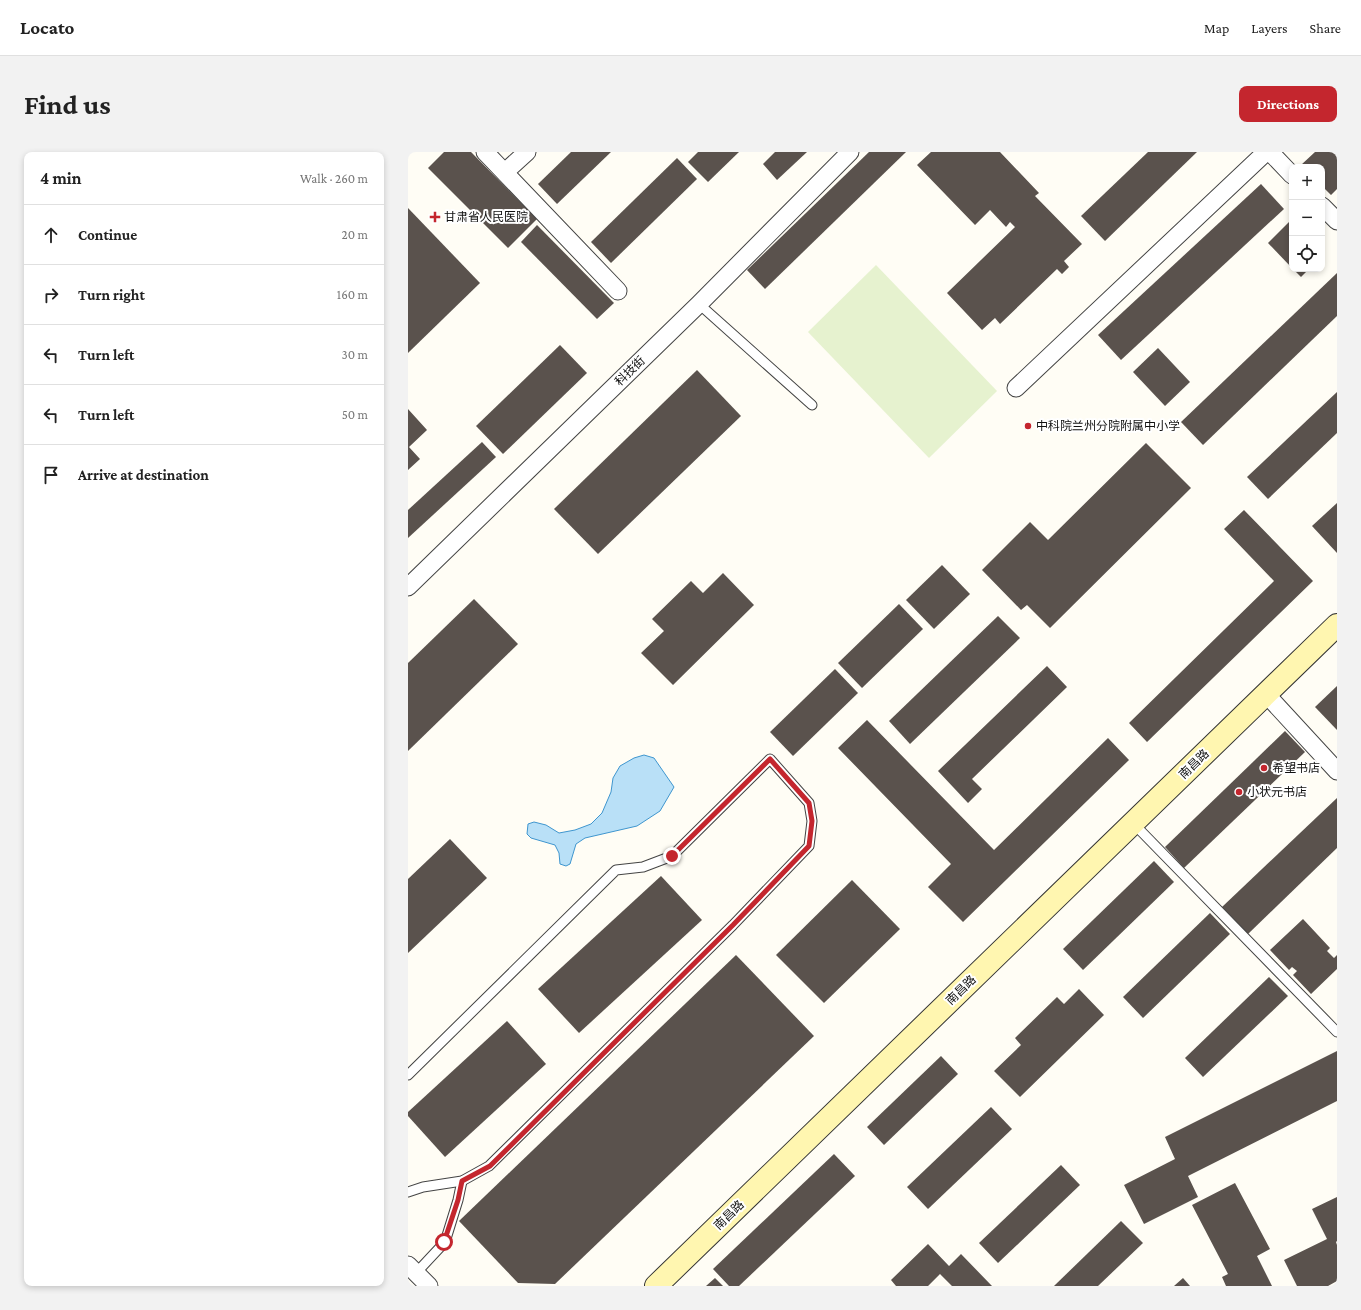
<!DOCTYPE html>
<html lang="en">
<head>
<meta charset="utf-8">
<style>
	body { margin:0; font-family:"Crimson Pro","Noto Sans SC",serif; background:#f2f2f2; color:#222 }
	.controls { position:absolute; right:12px; top:12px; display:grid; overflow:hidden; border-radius:8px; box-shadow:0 2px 6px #0003 }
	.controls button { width:36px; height:36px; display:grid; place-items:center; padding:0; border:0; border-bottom:1px solid #e0e0e0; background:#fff; color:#222; font:20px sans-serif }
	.stop { position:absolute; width:12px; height:12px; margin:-9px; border:3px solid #c4262e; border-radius:50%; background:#fff }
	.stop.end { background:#c4262e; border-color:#fff; box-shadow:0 1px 4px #0008 }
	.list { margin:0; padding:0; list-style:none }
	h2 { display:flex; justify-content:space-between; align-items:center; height:52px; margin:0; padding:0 16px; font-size:17px }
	h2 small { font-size:13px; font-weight:400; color:#767676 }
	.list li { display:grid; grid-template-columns:26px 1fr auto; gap:12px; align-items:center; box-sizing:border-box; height:60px; padding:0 16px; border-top:1px solid #e0e0e0 }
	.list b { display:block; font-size:15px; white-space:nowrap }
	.list em { font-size:13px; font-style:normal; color:#767676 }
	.icon { flex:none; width:22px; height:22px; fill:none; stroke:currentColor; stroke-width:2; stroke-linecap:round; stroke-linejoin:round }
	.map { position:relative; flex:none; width:929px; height:1134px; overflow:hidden; border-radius:8px }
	header { display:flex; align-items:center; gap:24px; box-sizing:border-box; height:56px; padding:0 20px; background:#fff; border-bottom:1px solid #e0e0e0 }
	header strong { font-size:19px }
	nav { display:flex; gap:22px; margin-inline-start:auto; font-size:14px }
	.intro { display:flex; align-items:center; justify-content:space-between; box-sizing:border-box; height:96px; padding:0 24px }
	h1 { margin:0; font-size:28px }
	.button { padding:10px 18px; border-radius:8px; background:#c4262e; color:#fff; font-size:14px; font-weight:700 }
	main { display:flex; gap:24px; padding:0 24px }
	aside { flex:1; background:#fff; border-radius:8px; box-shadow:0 2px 6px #0003 }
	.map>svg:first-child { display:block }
</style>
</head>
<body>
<header>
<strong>Locato</strong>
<nav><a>Map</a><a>Layers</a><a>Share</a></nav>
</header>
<div class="intro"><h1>Find us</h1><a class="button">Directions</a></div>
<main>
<aside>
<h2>4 min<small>Walk · 260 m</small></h2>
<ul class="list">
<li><svg class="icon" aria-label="ahead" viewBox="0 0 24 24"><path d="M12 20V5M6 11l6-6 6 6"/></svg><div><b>Continue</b></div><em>20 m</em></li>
<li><svg class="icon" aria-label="right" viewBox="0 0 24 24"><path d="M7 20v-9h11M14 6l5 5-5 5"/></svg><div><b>Turn right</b></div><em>160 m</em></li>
<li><svg class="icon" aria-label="left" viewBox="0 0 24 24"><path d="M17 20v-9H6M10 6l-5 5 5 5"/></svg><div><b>Turn left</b></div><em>30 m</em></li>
<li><svg class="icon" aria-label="left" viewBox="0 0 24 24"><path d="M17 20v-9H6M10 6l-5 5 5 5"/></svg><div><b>Turn left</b></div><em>50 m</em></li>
<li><svg class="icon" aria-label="arrive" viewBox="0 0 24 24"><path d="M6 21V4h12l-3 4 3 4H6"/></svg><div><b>Arrive at destination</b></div></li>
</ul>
</aside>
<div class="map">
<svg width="929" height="1134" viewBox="0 0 929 1134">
	<rect width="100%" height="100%" fill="#fffdf5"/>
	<path fill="#e6f2cf" d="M468 113 589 239 521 306 400 180Z"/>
	<path fill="#b9e0f7" stroke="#3f96cf" d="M236 603 246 606 266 635 252 659 229 674 177 686 168 692 162 712 158 714 152 712 151 701 147 693 123 686 119 682 120 672 126 670 138 673 151 681 167 678 183 672 194 661 203 640 205 626 212 614 226 606Z"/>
	<g fill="#5a524d">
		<path d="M36 0H63L129 67 100 96 20 16Z"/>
		<path d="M163 0H203L149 52 130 32Z"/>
		<path d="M290 0H331L300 30 280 10Z"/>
		<path d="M367 0H399L369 28 355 12Z"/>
		<path d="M461 0H498L357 137 339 118Z"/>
		<path d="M523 0H592L631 41 627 44 674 92 656 109 661 115 654 122 649 117 592 172 587 166 574 178 539 141 607 75 602 70 598 75 582 58 567 73 509 13Z"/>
		<path d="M740 0H789L697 89 673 64Z"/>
		<path d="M907 0H929V37L923 43 914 34V15H895L893 13Z"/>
		<path d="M269 6 289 27 203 111 183 90Z"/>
		<path d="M853 32 876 57 713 208 690 183Z"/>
		<path d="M0 56 72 131 0 201Z"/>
		<path d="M884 67V116L860 91Z"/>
		<path d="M129 73 206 151 189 167 113 90Z"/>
		<path d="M885 117H901L893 125Z"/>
		<path d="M929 121V164L795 293 773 270Z"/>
		<path d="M152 193 179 221 95 302 68 274Z"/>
		<path d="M750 196 782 230 757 254 725 220Z"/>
		<path d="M289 218 333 264 190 402 146 357Z"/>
		<path d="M929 240V281L860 347 839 325Z"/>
		<path d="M0 257 19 278 1 295 12 307 0 318Z"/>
		<path d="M74 290 88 305 0 386V358Z"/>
		<path d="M738 291 783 336 642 476 619 453 613 458 574 418 622 370 640 388Z"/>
		<path d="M929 351V401L904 374Z"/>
		<path d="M836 358 905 429 739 590 721 571 866 429 816 377Z"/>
		<path d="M534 413 562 442 526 477 498 448Z"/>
		<path d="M315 421 346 453 265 533 233 501 256 479 244 467 283 429 295 441Z"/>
		<path d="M66 447 110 492 0 599V511Z"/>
		<path d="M491 452 515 477 454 536 430 511Z"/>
		<path d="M590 464 612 486 502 592 481 569Z"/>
		<path d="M639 514 659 535 564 627 574 637 560 651 530 619Z"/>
		<path d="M427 517 450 541 385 604 362 580Z"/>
		<path d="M929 534V578L907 555Z"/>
		<path d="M459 568 586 698 700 586 721 608 555 770 520 735 543 712 430 596Z"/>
		<path d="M877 579 897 600 776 716 757 695Z"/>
		<path d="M929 646V696L840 782 814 755Z"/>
		<path d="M42 687 79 726 0 801V727Z"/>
		<path d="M746 709 766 730 675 818 655 797Z"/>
		<path d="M253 724 294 768 171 881 130 837Z"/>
		<path d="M444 728 492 777 416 851 368 803Z"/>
		<path d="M802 761 822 782 735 866 715 845Z"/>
		<path d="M895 767 922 796 919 799 926 806 929 803V817L903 842 885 823 889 819 884 815 881 818 862 798Z"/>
		<path d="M328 803 406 884 147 1132 110 1131 51 1069Z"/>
		<path d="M861 825 880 844 795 925 777 906Z"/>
		<path d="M671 837 696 863 612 945 586 919 613 893 607 886 649 845 656 852Z"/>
		<path d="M99 869 138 912 37 1005 0 964V960Z"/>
		<path d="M929 899V949L780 1024 790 1045 736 1072 716 1033 767 1007 757 985Z"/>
		<path d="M533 904 550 922 476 993 459 975Z"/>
		<path d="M583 955 604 977 520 1057 499 1035Z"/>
		<path d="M426 1002 447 1024 331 1134H321L305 1117Z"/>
		<path d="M653 1013 672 1033 590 1111 571 1091Z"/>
		<path d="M827 1031 862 1097 849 1104 864 1134H818L814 1125 820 1122 784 1053Z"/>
		<path d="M929 1045V1089L928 1090 929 1093V1129L920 1134H889L876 1108 919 1087 904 1057Z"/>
		<path d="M713 1069 735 1091 690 1134H646Z"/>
		<path d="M520 1092 541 1114 553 1102 584 1134H544L532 1122 520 1134H488L483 1128Z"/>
		<path d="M307 1126 315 1134H298Z"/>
		<path d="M775 1126 782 1134H766Z"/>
	</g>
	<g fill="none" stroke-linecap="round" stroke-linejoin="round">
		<g stroke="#444" stroke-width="11">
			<g id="lane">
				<path d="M291 152 404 253"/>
				<path d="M725 671 929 880"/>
				<path d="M0 923 208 718 235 715 264 704 362 607 401 651 404 669 401 694 325 773 81 1014 54 1029 15 1035 0 1040"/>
				<path d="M8 1121 37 1090 50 1048 54 1029"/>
			</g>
		</g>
		<g stroke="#444" stroke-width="19">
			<g id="street">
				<path d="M77 0 210 139"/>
				<path d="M862 0 884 23"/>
				<path d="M97 20 119 0"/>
				<path d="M914 54 929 69"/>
				<path d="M608 236 858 0"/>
				<path d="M0 435 291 152 442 0"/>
				<path d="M858 542 929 619"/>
				<path d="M0 1113 21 1134"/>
			</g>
		</g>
		<g stroke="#333" stroke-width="24">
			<path id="secondary" d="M248 1134 929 473"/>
		</g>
		<use href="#lane" stroke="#fff" stroke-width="9"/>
		<use href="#street" stroke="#fff" stroke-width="17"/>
		<use href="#secondary" stroke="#fff6b0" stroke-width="22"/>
	</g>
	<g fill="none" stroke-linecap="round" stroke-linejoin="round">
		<path stroke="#c4262e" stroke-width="5" d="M36 1090 50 1048 54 1029 82 1014 325 773 401 694 404 669 401 651 362 607 264 704"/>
	</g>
	<g fill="#c4262e" stroke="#fff" stroke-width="1.5">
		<path d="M25 59h4v4h4v4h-4v4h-4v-4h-4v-4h4z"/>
		<circle cx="620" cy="274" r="4"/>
		<circle cx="856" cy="616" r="4"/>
		<circle cx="831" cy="640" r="4"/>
	</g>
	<g text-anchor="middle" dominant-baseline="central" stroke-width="4" stroke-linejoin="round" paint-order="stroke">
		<g font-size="12" fill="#111" stroke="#fff" text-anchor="start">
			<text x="36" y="65">甘肃省人民医院</text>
			<text x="628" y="274">中科院兰州分院附属中小学</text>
			<text x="864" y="616">希望书店</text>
			<text x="839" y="640">小状元书店</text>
		</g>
		<g font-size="12" fill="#111" stroke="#fff">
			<text transform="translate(222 219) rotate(-44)">科技街</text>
			<text transform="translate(786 612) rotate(-44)">南昌路</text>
			<text transform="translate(553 838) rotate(-44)">南昌路</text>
			<text transform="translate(321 1063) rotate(-44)">南昌路</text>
		</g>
	</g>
</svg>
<div class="controls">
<button>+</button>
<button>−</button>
<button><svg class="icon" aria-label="locate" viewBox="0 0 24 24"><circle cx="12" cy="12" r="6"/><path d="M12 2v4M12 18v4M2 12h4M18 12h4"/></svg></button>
</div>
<div class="stop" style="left:36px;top:1090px"></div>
<div class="stop end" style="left:264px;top:704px"></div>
</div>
</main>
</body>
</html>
